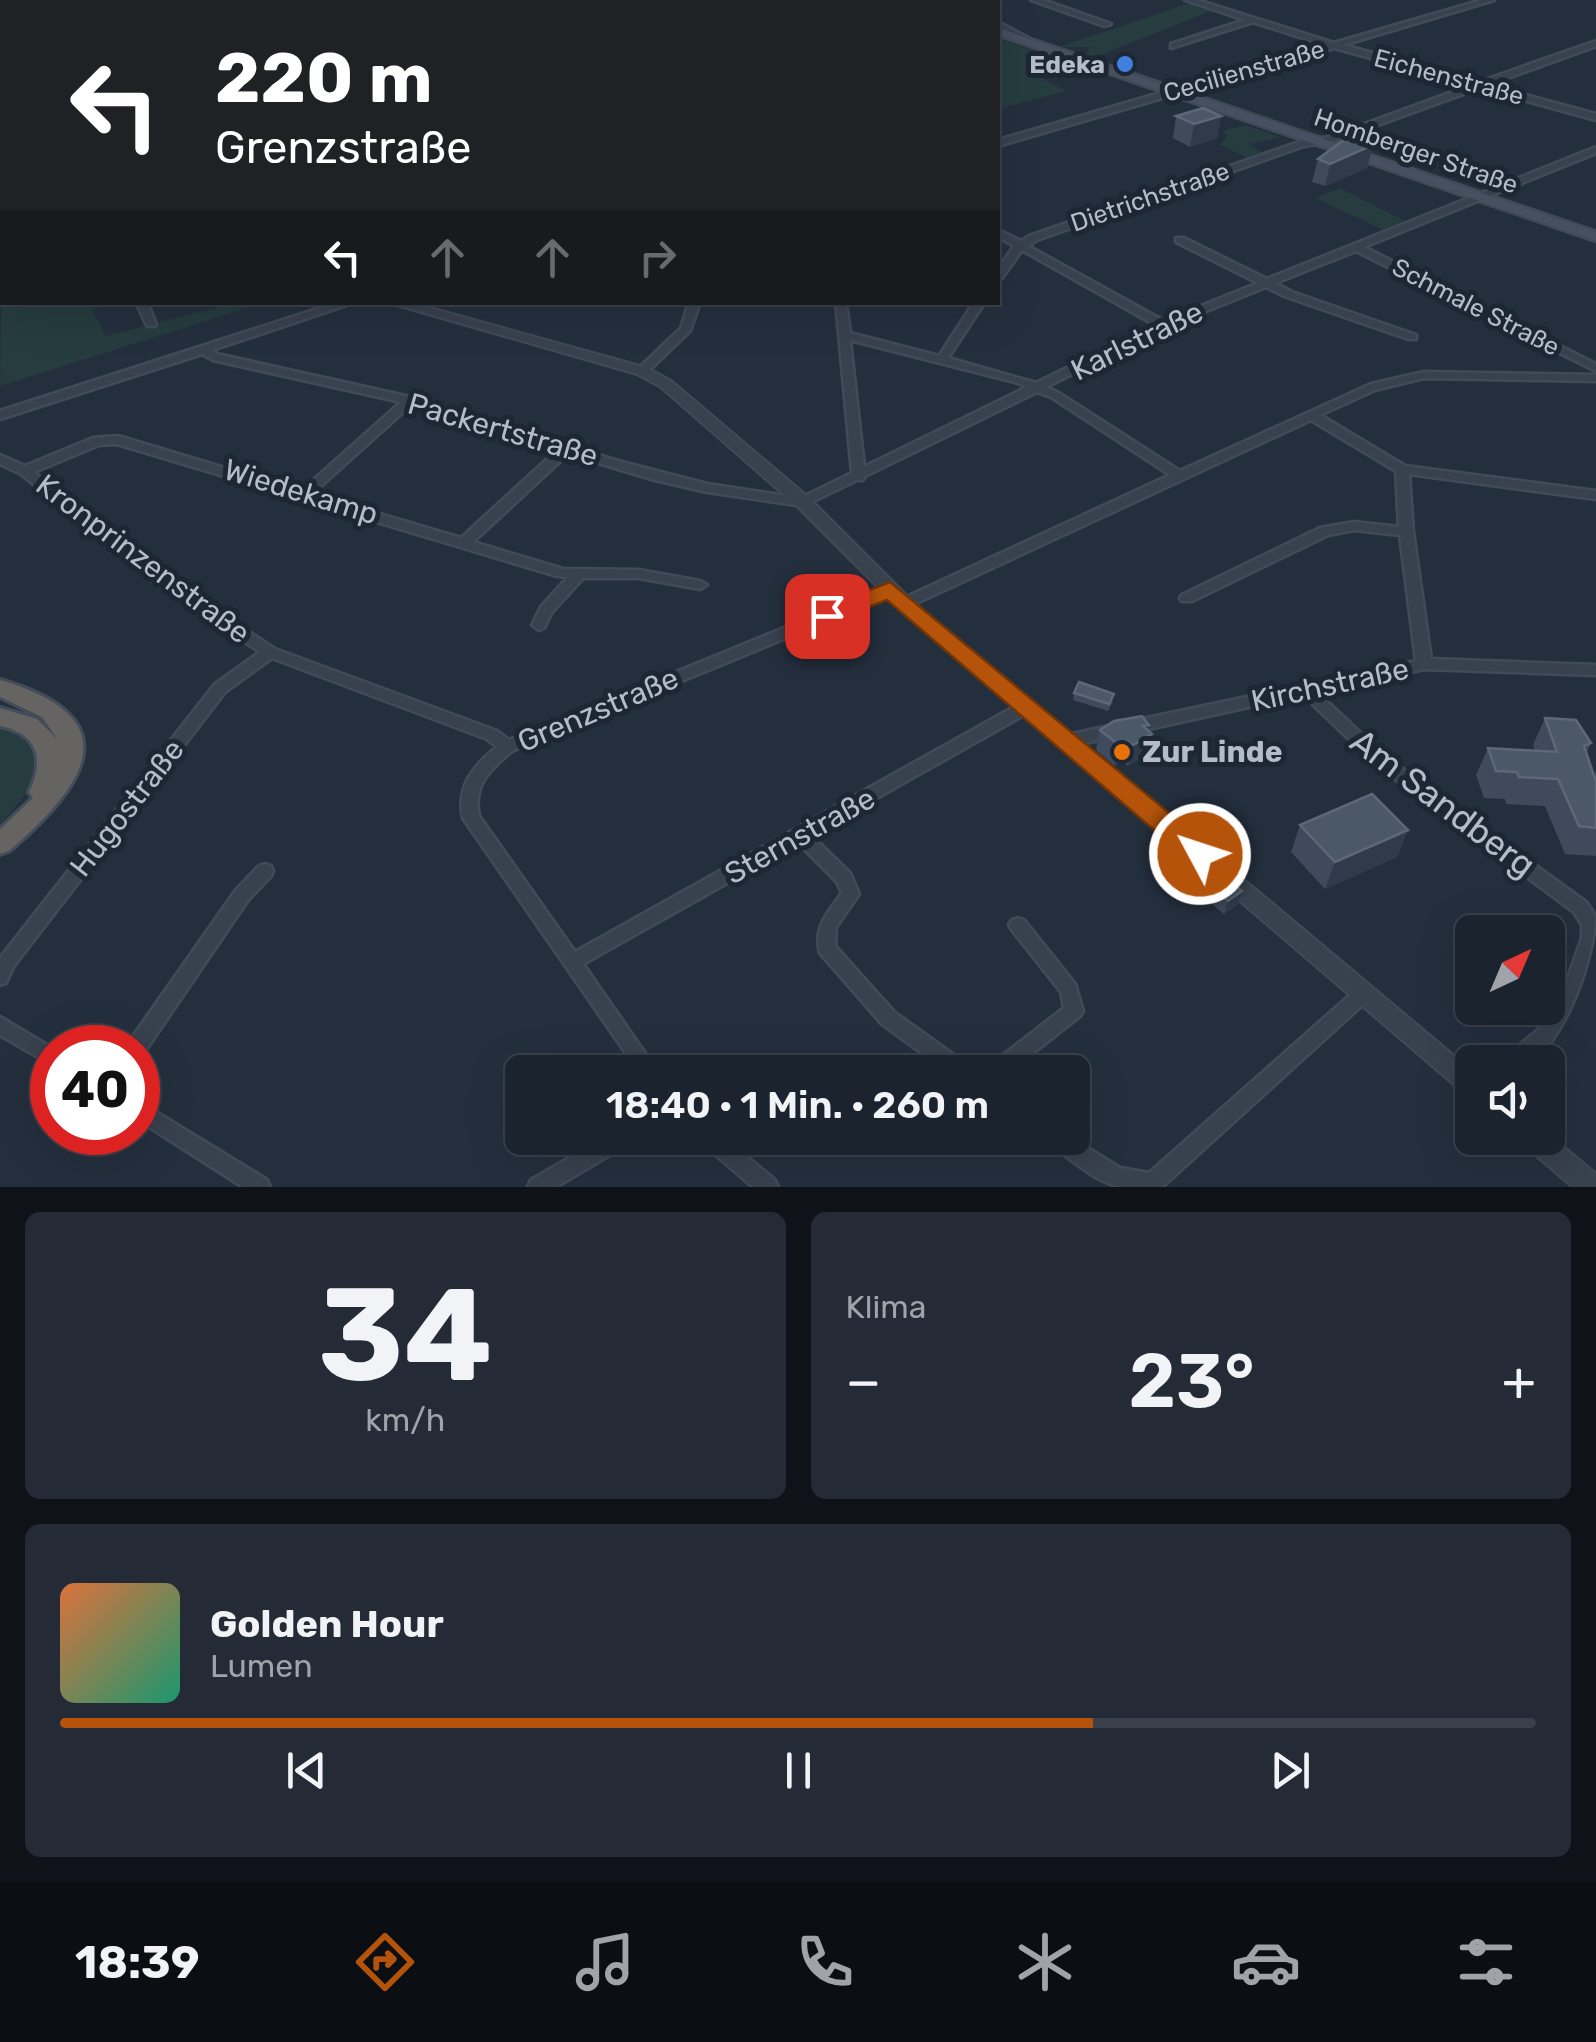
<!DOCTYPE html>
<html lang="de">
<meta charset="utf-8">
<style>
:root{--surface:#1b232e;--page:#242b36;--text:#f1f3f6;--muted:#a0a4aa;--line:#39404a;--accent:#b45309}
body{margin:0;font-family:Rubik,sans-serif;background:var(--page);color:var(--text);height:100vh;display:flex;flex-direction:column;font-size:38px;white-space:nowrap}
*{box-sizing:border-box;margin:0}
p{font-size:32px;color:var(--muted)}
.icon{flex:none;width:55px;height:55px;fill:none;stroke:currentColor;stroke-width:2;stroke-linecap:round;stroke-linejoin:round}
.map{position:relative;height:1187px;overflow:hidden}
.details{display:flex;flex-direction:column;gap:25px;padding:25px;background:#0f1319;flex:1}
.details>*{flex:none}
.guide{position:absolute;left:0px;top:0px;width:1000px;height:305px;box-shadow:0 10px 40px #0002,0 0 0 2px var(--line);background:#202124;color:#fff;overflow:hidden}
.needle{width:65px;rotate:44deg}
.controls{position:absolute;left:1455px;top:915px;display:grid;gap:20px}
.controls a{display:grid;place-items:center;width:110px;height:110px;border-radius:15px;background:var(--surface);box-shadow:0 10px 40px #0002,0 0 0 2px var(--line);font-size:50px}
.speed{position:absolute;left:30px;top:1025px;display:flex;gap:20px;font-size:50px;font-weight:700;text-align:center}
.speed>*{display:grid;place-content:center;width:130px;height:130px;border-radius:50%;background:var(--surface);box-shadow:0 10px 40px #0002,0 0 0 2px var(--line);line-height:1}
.speed .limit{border:15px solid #d22;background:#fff;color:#111}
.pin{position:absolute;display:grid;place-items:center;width:85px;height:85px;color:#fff;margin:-42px;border-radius:20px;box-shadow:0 5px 15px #0006}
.me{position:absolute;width:110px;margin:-55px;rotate:310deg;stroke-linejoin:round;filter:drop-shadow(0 0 8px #0008)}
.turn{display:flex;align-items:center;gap:35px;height:210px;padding:0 50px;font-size:45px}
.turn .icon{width:130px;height:130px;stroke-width:2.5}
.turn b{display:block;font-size:70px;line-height:85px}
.lanes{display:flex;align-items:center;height:95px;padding:0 50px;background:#0003;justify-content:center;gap:50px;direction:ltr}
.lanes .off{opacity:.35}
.big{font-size:75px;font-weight:600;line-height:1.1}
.details .card{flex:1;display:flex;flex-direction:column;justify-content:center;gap:15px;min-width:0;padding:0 35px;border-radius:15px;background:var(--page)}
.details .dial{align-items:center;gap:0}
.dial b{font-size:130px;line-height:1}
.song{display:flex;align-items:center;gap:30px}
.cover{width:120px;height:120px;border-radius:15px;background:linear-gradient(135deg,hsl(20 70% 55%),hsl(160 70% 35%))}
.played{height:10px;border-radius:5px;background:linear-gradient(90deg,var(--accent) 70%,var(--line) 70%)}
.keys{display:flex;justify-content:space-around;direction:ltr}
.heat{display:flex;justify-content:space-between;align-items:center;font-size:55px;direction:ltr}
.details .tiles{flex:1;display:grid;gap:25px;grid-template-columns:1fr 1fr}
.card:last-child{grid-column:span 2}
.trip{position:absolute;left:505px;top:1055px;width:585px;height:100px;border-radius:15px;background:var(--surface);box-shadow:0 10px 40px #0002,0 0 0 2px var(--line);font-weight:600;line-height:100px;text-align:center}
.tab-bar{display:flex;height:160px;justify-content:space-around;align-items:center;background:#0b0e12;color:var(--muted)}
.tab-bar .icon{width:70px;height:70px}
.tab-bar .selected{color:var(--accent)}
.tab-bar b{font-size:45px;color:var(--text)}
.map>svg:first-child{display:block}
.green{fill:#263c3f}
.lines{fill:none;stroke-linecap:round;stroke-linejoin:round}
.minor-casing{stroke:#414a57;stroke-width:5}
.tertiary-casing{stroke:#414a57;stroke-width:4}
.secondary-casing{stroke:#414a57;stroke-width:5}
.primary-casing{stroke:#414a57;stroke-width:25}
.trunk-casing{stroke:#434c59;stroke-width:6}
.minor{fill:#38414e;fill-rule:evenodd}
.tertiary{fill:#38414e;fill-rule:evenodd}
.secondary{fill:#465061;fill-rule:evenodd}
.primary{stroke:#56606e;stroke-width:20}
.trunk{fill:#656462;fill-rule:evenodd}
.wall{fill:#3f4b5c}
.shaded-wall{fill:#2f3b4b}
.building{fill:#4b5868;stroke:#5c6777;stroke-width:2.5}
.route{fill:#b45309;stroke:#753606;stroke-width:2.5}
.shop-dot{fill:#3f7fe0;stroke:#1d2633;stroke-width:4}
.food-dot{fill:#e8710a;stroke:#1d2633;stroke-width:4}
.labels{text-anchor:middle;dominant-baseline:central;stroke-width:10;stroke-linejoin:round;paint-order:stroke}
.far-poi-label{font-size:25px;font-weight:bold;fill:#b4bcc9;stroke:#1d2633;text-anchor:end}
.far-street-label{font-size:25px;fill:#b4bcc9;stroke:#1d2633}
.street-label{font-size:30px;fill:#b4bcc9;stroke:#1d2633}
.poi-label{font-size:30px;font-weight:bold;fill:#b4bcc9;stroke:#1d2633;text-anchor:start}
.near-street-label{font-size:35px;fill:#b4bcc9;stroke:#1d2633}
</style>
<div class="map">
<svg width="1596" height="1187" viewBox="0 0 1596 1187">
<rect width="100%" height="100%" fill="#242f3e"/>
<g class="green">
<polygon points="1190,3 1214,10 1092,58 1085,55 1090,47 1059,47"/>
<polygon points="998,39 1100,72 1072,64 1038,76 1066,91 1002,108 998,106"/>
<polygon points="1244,125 1281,137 1249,144 1263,153 1247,158 1220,145 1228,136 1223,131"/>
<polygon points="1340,188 1405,221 1383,230 1315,198"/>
<polygon points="2,246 2,302 112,303 92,310 106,336 234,303 263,303 0,386"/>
<polygon points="0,725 29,734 42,754 34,785 0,825"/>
</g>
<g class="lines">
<defs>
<g id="minor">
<polygon points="0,0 5,0 0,3"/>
<polygon points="78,0 90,0 86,2 77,2"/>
<path d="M100,0H133C126,4 107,4 100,0Z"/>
<polygon points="413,0 423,0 425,2 416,2"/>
<polygon points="1031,0 1043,0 1111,24 1104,26"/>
<path d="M1185,0H1197L1334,43L1482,0H1494L1343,45L1479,82L1596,41V46L1488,85L1596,114V120L1480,88L1334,141L1304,146L1037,240L1028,246L1164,321L1258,283L1176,242V238H1184L1267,279L1596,147V153L1364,247L1596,364V371L1356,251L1275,283L1292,292L1416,335V339H1408L1284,296L1266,287L1167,327L1046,387L1059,393L1180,471L1371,384L1424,372L1596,375V381L1424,378L1375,390L1320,415L1405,466L1596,491V499L1409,474L1413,532L1431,659L1596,665V675L1424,669L1317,692L1385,756L1586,902C1588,905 1594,913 1595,916C1596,952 1564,1048 1527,1062C1521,1064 1510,1062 1504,1062L1506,1056L1544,1025L1563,992L1582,938V925L1574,912L1375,764L1303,695L1067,747L1062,745L1059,741L1062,737L1067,735L1416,661L1400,535L1354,530L1328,535L1192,601H1182L1180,598L1182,595L1320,528L1354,522L1399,527L1396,471L1311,420L910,606H900L898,603L900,600L1170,475L1051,397L1037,392L865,476L863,480H857L803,506L707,492L655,480L568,454L473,542L563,569L639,570L700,581L707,585L700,589L639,578H583L552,612L544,628L539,630L532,625L541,607L568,577L557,576L117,444L99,445L34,472L165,577L275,649L497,731L509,740L885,587H895L897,590L895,593L512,751C490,769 472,786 479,816L575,952L1021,703H1031L1033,707L1031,711L811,835L850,873L859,894L836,927L835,946L894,1012L969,1066L971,1072H948L882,1024L820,953C813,928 828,912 842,893L837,882L798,843L583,964L658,1072H639L463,818C456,787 473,766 497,747L487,739L272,658L225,692L13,967L6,983L0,985V958L215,684L260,652L155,583L21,474L0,464V455L25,466L93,438L118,436L301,491L401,402L213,360L202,354L0,419V411L339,302H356L212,350L217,354L406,396L618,461L707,484L801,498L852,473L836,302H846L850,333L939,356L974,302H985L948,358L1036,383L1155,325L1022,250L1002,278L998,279V269L1014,246L998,237V230L1021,241L1029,236L1299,142L1329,137L1471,85L1334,48L998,146V140L1325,45L1253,22L1171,48V44L1245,20ZM850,340L1015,382L1027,387L864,467ZM411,405L557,450L461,538L312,494Z"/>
<rect x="0" y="20" width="2" height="5"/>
<polygon points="998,22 1030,39 1031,41 1024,43 998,27"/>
<rect x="0" y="33" width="2" height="5"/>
<rect x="0" y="56" width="2" height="5"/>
<polygon points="2,81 2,88 0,89 0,82"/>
<polygon points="2,134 2,140 0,141 0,135"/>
<polygon points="136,302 147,302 156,324 155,326 147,326"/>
<polygon points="689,302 700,302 690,331 646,373 638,373 638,369 681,328"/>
<polygon points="265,864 271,866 273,871 271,876 248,900 143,1054 138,1056 138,1048 127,1048 129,1042 236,890 259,866"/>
<polygon points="1018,918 1024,920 1075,984 1083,1011 1080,1016 1009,1072 987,1072 989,1066 1064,1008 1061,992 1012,930 1009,925 1012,920"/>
<path d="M1364,985L1370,988L1373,993L1370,998L1162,1187C1149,1187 1133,1187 1121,1187C1095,1182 1071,1159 1050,1144L1048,1138H1072L1120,1168L1149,1173L1358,988Z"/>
<polygon points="0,1017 52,1048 52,1065 0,1035"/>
<polygon points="138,1101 267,1180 270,1187 243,1187 138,1120"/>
<polygon points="604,1138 631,1138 628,1144 556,1187 528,1187 531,1180"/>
<polygon points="701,1138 724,1138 775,1180 778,1187 753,1187 703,1144"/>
</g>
<g id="tertiary">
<polygon points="161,0 171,0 172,2 162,2"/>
<polygon points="386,302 409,302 647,368 671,381 809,498 915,604 1472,1071 1472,1096 1464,1093 903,612 797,506 661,387 637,374"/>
<polygon points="1548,1134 1596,1174 1596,1187 1573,1187 1525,1146 1522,1138 1548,1138"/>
</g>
<g id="secondary">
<polygon points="901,0 918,0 920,2 904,2"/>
<polygon points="998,28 1596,232 1596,241 998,35"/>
</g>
<g id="primary">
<polyline points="283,2 288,0"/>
<polyline points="0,161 2,159"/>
</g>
<path id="trunk" d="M0,680C131,718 87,784 9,851L0,854V829L33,798L29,792C45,759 38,734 0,726V708L37,719L58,740L42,717L0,697Z"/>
</defs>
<use href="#minor" class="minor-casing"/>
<use href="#tertiary" class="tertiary-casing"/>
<use href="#secondary" class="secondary-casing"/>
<use href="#primary" class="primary-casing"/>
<use href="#trunk" class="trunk-casing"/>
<use href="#minor" class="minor"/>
<use href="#tertiary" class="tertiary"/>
<use href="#secondary" class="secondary"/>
<use href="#primary" class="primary"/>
<use href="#trunk" class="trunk"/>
</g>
<g class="wall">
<polygon points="1176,116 1221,116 1217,138 1190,147 1173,138"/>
<polygon points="1318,159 1367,168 1325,186 1312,182"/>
<polygon points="1074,693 1113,701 1108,711 1073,700"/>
<polygon points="1545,718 1591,743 1586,754 1594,775 1596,770 1596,856 1565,854 1545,806 1506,804 1505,799 1484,798 1476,775 1488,748 1535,750 1533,745"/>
<polygon points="1149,725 1148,730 1152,734 1147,754 1128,766 1123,761 1115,766 1096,750 1100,730"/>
<polygon points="1300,825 1408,830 1397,857 1325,889 1291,852"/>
<polygon points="1205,882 1242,891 1238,904 1224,914 1201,895"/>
</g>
<g class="shaded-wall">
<polygon points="694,0 734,0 727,2 689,2"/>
<polygon points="1221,116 1217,138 1190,147 1194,124"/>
<polygon points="1373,145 1367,168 1325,186 1330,164"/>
<polygon points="1149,725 1146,737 1152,734 1147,754 1128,766 1133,745 1143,726"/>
<polygon points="1127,741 1123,761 1115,766 1119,745"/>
<polygon points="1408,830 1397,857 1325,889 1335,862"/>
<polygon points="1242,891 1238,904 1224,914 1228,901"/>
</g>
<g class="building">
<polygon points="1203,108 1221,116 1194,124 1176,116"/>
<polygon points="1348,137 1373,145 1330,164 1318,159"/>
<polygon points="1079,682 1114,694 1109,704 1074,693"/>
<polygon points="1142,716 1149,725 1143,726 1152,734 1133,745 1127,741 1119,745 1100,730 1114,721"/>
<polygon points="1545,718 1576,720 1591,743 1584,746 1596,782 1596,828 1579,826 1558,779 1519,777 1517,772 1496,771 1488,748 1557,752"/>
<polygon points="1372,794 1408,830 1335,862 1300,825"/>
<polygon points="1219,872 1242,891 1228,901 1205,882"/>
</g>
<polygon class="route" points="890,582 1209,846 1213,854 1209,861 1190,861 887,600 827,623 815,616 819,610"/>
<circle class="shop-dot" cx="1125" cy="64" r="10"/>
<circle class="food-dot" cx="1122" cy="752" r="10"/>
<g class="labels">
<g class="far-poi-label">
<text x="1105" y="64">Edeka</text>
</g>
<g class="far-street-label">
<text transform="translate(1244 71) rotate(-16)">Cecilienstraße</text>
<text transform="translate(1449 77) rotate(15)">Eichenstraße</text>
<text transform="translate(1416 151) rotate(19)">Homberger Straße</text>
<text transform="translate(1150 197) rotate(-19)">Dietrichstraße</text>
<text transform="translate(1476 307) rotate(27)">Schmale Straße</text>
</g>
<g class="street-label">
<text transform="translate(1137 341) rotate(-26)">Karlstraße</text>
<text transform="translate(503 430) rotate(16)">Packertstraße</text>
<text transform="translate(301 492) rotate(17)">Wiedekamp</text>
<text transform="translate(143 559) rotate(37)">Kronprinzenstraße</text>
<text transform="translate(1330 685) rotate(-12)">Kirchstraße</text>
<text transform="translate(598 710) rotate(-23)">Grenzstraße</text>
<text transform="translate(127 808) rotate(-52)">Hugostraße</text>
<text transform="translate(800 836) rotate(-29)">Sternstraße</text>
</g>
<g class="poi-label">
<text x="1142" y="752">Zur Linde</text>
</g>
<g class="near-street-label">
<text transform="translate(1443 803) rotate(37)">Am Sandberg</text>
</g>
</g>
</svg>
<div class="controls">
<a><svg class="needle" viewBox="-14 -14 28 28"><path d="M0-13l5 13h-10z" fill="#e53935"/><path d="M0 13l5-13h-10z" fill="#a0a4aa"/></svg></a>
<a><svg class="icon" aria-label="sound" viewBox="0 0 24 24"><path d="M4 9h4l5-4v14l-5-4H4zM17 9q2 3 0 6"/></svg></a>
</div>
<div class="speed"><div class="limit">40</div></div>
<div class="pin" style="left:827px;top:616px;background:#d93025"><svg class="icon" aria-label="arrive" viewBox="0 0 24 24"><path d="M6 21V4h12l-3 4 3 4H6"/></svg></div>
<svg class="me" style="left:1200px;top:854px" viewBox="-20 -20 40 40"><circle r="17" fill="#b45309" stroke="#fff" stroke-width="3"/><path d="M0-11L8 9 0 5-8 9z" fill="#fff"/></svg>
<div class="trip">18:40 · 1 Min. · 260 m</div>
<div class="guide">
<div class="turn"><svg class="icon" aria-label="left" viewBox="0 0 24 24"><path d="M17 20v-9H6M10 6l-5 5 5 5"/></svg><div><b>220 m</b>Grenzstraße</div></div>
<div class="lanes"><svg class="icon" aria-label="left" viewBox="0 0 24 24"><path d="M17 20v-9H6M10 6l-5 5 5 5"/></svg><svg class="icon off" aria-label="ahead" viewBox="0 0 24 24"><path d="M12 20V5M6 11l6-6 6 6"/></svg><svg class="icon off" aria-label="ahead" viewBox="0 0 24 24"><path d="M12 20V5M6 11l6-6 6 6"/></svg><svg class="icon off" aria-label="right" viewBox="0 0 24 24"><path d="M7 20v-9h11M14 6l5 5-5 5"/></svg></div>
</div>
</div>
<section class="details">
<div class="tiles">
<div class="card dial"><b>34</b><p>km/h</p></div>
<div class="card"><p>Klima</p>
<div class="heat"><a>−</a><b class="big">23°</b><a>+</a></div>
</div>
<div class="card">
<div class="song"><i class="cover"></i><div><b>Golden Hour</b><p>Lumen</p></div></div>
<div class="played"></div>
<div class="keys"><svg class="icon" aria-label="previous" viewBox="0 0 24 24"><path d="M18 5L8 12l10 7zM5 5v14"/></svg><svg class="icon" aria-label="pause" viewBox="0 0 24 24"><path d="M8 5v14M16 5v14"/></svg><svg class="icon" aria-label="next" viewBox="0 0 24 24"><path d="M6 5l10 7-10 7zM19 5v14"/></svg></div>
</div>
</div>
</section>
<nav class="tab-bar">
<b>18:39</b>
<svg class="icon selected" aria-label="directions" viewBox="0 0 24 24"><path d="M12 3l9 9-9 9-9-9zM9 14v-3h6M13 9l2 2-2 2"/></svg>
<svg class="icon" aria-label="music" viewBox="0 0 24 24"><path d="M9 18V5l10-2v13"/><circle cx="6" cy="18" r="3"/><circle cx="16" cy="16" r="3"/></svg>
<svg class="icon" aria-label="phone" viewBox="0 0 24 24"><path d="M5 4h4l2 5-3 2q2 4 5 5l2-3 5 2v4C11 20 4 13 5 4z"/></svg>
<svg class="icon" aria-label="climate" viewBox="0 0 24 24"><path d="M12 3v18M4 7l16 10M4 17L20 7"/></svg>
<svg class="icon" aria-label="car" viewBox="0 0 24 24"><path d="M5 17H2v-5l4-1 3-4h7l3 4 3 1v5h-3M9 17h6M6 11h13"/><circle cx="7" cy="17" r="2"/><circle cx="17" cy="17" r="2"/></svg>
<svg class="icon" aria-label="filters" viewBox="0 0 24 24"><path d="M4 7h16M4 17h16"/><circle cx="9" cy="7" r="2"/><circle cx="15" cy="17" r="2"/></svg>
</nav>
